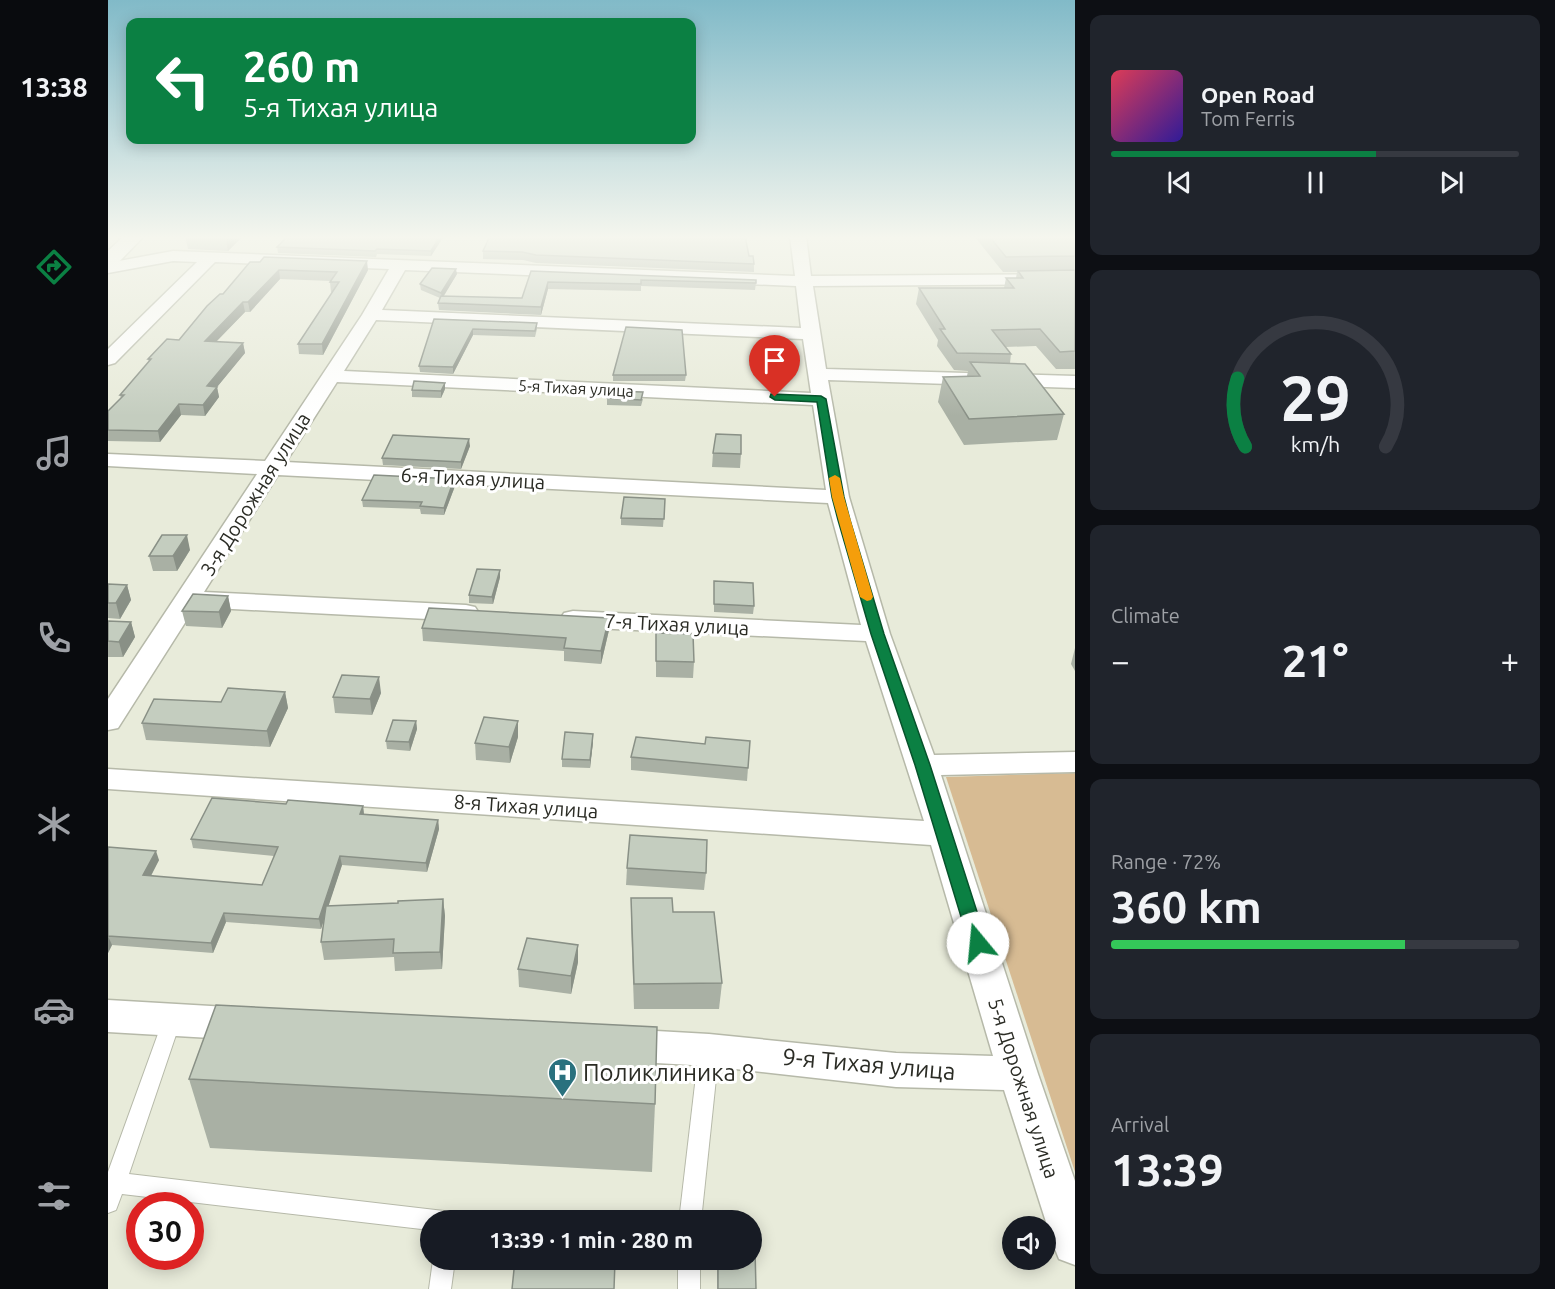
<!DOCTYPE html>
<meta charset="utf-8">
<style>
:root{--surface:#171b24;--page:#20242c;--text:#f1f3f6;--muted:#9ea1a6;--line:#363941;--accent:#0b8043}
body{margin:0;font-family:Ubuntu,sans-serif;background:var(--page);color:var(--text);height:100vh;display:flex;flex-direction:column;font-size:22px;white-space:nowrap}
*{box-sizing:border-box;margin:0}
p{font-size:20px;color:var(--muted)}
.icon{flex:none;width:33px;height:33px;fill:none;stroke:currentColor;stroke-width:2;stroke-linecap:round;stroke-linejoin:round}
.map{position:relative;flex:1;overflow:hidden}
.sheet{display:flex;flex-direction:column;gap:15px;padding:15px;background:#0d0f14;width:480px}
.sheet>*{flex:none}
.hud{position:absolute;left:18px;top:18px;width:570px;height:126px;border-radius:12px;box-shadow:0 3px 15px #0003;background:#0b8043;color:#fff;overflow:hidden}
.tools{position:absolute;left:894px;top:1216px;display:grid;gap:12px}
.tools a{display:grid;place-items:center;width:54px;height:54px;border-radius:50%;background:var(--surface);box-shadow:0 3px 15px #0003;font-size:30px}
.speed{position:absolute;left:18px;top:1192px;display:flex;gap:12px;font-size:30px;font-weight:700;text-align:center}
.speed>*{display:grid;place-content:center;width:78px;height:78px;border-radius:50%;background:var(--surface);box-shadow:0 3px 15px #0003;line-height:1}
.speed .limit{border:9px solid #d22;background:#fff;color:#111}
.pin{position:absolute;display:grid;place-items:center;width:51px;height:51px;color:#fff;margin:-62px -26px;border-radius:50% 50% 50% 0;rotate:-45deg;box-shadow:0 0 6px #0007}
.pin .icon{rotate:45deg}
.me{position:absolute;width:66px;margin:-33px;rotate:343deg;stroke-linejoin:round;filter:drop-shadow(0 0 4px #0008)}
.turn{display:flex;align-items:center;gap:21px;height:126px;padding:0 18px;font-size:27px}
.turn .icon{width:78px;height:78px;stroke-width:2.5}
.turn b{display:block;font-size:42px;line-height:51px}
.big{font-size:45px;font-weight:600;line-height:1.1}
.sheet .widget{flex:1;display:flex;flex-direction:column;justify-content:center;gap:9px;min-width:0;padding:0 21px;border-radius:12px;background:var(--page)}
.sheet .dial{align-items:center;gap:0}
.dial svg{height:156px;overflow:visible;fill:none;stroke:var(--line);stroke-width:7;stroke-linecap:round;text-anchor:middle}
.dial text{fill:var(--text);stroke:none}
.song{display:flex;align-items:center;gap:18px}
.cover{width:72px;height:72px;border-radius:9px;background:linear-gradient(135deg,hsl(350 70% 55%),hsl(250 70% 35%))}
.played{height:6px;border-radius:3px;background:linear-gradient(90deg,var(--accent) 65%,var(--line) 65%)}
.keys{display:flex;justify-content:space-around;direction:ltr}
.heat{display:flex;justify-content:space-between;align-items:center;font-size:33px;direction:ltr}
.charge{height:9px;border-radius:4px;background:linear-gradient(90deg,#34c759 72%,var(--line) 0)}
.trip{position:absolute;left:312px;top:1210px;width:342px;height:60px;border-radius:30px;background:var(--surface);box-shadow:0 3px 15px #0003;font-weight:600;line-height:60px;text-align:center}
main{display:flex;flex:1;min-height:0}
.dock{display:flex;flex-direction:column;width:108px;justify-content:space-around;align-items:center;background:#090b0e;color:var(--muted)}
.dock .icon{width:42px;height:42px}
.dock .current{color:var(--accent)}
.dock b{font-size:27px;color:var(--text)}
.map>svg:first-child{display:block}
.green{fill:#d7bb93}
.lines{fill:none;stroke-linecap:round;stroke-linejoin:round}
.lane-casing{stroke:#b6b9a9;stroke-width:2}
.street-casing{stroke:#b6b9a9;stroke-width:3}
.primary-casing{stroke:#b6b9a9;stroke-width:3}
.lane{fill:#fff;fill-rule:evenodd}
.street{fill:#fff;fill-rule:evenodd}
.primary{fill:#fff;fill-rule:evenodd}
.wall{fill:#a9b0a4}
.shaded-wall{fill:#899086}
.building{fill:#c4cdbf;stroke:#899086;stroke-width:1.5}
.route{fill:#0b8043;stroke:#07532c;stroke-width:1.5}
.slow{fill:#f59e0b}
.labels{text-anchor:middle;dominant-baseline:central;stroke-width:6;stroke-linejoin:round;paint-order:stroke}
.far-street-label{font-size:16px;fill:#2b2c25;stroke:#fff}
.street-label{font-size:20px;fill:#2b2c25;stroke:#fff}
.near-street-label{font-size:24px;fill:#2b2c25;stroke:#fff}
.near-poi-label{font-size:24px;fill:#2b2c25;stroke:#fff;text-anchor:start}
</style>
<main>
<nav class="dock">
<b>13:38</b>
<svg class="icon current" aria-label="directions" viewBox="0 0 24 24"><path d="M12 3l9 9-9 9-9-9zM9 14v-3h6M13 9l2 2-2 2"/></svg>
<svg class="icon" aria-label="music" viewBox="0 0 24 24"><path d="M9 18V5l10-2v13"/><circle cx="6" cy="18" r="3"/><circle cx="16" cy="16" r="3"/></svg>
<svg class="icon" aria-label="phone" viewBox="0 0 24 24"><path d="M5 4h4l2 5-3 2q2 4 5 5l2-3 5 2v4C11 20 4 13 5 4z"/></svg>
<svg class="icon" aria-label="climate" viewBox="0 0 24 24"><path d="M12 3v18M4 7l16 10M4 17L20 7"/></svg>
<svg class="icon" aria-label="car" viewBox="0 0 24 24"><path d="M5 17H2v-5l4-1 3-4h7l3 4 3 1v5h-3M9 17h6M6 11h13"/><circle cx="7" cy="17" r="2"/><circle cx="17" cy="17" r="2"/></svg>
<svg class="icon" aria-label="filters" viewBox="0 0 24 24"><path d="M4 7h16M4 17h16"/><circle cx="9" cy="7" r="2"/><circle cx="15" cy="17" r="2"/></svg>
</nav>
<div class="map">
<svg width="967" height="1289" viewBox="0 0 967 1289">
<rect width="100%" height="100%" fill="#e8ebda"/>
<polygon class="green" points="967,773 967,1172 838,777"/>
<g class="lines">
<defs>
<g id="lane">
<polygon points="64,1012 71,1014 73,1020 21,1174 336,1211 344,1214 347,1221 322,1221 322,1230 14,1194 8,1210 0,1213 0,1172 55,1020 57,1014"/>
<polygon points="601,1042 608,1044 611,1050 593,1221 571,1221 591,1050 594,1044"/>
<polygon points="325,1260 347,1260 343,1289 321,1289"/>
<rect x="570" y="1260" width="22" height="29"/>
</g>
<g id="street">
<path d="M682,236H698L703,276L967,274V284L705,286L718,369L967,376V388L720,380L741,497L782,634L826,755L967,752V772L833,775L930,1074L967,1181V1265L951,1259L945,1244L896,1090L788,1087L601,1066L513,1061L499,1056L494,1045L499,1034L513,1029L601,1034L788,1053L885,1056L823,845L0,789V769L816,821L758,641L465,627L456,625L452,619L456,613L465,611L753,625L720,503L170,475L96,592L358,605L367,607L371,613L367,619L358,621L87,607L10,728L0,730V699L149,474L0,466V454L157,461L254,315L281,269L107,262L7,363L0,365V349L89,262L65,261L0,273V263L65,251L687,276ZM297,270L688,286L693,328L274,310ZM268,320L695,339L703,393L236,371ZM229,382L705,405L718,490L178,462Z"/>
<polygon points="0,1000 137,1008 150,1013 156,1024 150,1035 137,1040 0,1032"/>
</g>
<polygon id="primary" points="16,236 36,236 7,266 0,268 0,251"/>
</defs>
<use href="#lane" class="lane-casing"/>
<use href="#street" class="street-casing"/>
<use href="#primary" class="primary-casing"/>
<use href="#lane" class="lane"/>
<use href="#street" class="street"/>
<use href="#primary" class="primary"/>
</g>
<g class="wall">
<polygon points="77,236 135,236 120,251 80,249"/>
<polygon points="336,236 323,256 269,254 268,257 170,253 169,247"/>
<polygon points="866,236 965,236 967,237 967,369 948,369 928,346 897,347 903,354 902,363 956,414 949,440 856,445 830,402 835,377 859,376 860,371 846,370 829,346 830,340 808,304 811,288 896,288 898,278 908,278 909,272 895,272"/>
<polygon points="375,251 641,256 646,264 646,272 428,263 415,260 375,259"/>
<polygon points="142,262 260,270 215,355 191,354 190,344 225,292 223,292 222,282 223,281 172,279 142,312 137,312 108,342 135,343 137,353 109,387 111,397 97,416 73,415 52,442 0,441 0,411 13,398 12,395 41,362 40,359 71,340 115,294"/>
<polygon points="423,271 648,283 647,290 533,286 533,291 440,289 433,315 331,310 330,303 332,298 313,290 312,284 349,274 335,296 414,298"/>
<polygon points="326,319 429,323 429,329 427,337 365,335 345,374 312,372 311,366"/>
<polygon points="505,375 578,375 577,381 505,381"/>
<polygon points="337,383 337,389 333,398 304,397 304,390"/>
<polygon points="499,398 535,399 533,406 499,405"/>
<polygon points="362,446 353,469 275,465 274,458"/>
<polygon points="605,453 633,454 632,468 604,467"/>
<polygon points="346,479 347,486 336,515 313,514 312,509 255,507 254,500"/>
<polygon points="557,499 555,527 513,525 513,518"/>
<polygon points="82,550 69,571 45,571 41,556"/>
<polygon points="392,570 392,577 385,604 361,603 361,595"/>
<polygon points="606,581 646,606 645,614 606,612"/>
<polygon points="0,584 19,585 23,600 12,619 0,618"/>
<polygon points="120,596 123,611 114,628 78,626 74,611"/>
<polygon points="0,621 23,622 27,637 15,657 0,657"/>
<polygon points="314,628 501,630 493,664 456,661 456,651 315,641"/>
<polygon points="548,633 586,662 585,678 548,677"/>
<polygon points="967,648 967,671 963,664"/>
<polygon points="177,692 180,708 162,747 38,740 34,723 113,702"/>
<polygon points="273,693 264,715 227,713 225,697"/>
<polygon points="308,721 309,729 302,751 279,749 278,741"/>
<polygon points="410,737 402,763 368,760 367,743"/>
<polygon points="642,741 639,781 523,770 523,757 597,744"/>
<polygon points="485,742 482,768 454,767 454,759"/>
<polygon points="178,804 255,806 256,814 330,820 331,829 319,872 234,865 220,906 290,903 335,899 337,916 334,969 287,971 286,957 216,960 213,942 216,918 213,929 118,922 105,953 4,945 0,953 0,847 51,860 43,876 154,885 166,856 85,848 83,839"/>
<polygon points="519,868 598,873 596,890 518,885"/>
<polygon points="523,898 565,912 614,983 611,1009 526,1009 523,924"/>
<polygon points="470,962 463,994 411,987 410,969"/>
<polygon points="81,1079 547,1104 544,1172 102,1148"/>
<polygon points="609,1260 644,1260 648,1289 609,1289"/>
</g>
<g class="shaded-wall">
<polygon points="117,236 135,236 120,251"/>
<polygon points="332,236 336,236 323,256 323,251"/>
<polygon points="259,261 260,270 215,355 214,344"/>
<polygon points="348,269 349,274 334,299 333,293"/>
<polygon points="171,270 172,279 142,312 140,302"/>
<polygon points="440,282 440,289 433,315 433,307"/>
<polygon points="135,302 137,312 99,351 97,341"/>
<polygon points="365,329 365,335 345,374 345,367"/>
<polygon points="135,343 137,353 109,387 111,397 97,416 95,405 99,386"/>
<polygon points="337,383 337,389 333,398 333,391"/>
<polygon points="71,404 73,415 52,442 50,431"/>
<polygon points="361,439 362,446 353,469 353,462"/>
<polygon points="346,479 347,486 336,515 336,508"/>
<polygon points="79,535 82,550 69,571 65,556"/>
<polygon points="392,570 392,577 385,604 384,597"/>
<polygon points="19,585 23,600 12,619 8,603"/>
<polygon points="120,596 123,611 114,628 111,612"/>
<polygon points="501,618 501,630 493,664 493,651"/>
<polygon points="23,622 27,637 15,657 11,642"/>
<polygon points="271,677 273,693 264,715 262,699"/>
<polygon points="177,692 180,708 162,747 159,731"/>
<polygon points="308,721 309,729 302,751 301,742"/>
<polygon points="410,721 410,737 402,763 401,747"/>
<polygon points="485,734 485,742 482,768 482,760"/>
<polygon points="255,806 256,815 252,814"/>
<polygon points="330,820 331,829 319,872 318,863"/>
<polygon points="48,851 51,860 38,885 35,875"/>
<polygon points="232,856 234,865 213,929 211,919"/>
<polygon points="335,899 337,916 334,969 332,952"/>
<polygon points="116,913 118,922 105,953 103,943"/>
<polygon points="0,936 4,945 0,953"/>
<polygon points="470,945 470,962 463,994 463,976"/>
</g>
<g class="building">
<polygon points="180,236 332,236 323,251 269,249 267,251 169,247"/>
<polygon points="382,236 637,236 641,256 645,256 646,264 428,255 414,252 375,251"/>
<polygon points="881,236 965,236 967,237 967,256 898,257"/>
<polygon points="156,257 259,261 214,344 190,344 231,282 222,282 229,272 171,270 140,302 135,302 97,341 135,343 99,386 109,387 95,405 71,404 50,431 0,430 0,411 16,395 12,395 43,359 40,359 59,339 71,340 99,306 112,294 115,294 142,262 152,262"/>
<polygon points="324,268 348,269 333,293 312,284"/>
<polygon points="967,270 967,351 952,352 932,329 884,330 903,354 849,353 832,329 837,329 811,288 906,288 898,278 915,278 910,271"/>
<polygon points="423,271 648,280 648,283 533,280 533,284 440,282 433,307 330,303 333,296 414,298"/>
<polygon points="326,319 429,323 427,331 365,329 345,367 311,366"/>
<polygon points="518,327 574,330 578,375 505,375"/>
<polygon points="862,362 917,364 956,414 861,419 835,377 872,376"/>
<polygon points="306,381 337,383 333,391 304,390"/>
<polygon points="501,391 535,392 533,400 499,398"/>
<polygon points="608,434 633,435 633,454 605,453"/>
<polygon points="285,435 361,439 353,462 274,458"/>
<polygon points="266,475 346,479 336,508 312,506 314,502 254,500"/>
<polygon points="516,497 557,499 556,519 513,518"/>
<polygon points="54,535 79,535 65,556 41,556"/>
<polygon points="369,569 392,570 384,597 361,595"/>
<polygon points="606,581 645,583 646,606 606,604"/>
<polygon points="0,584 19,585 8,603 0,603"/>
<polygon points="85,594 120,596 111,612 74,611"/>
<polygon points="321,608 501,618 493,651 456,648 458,638 314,628"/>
<polygon points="0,621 23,622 11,642 0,641"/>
<polygon points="548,633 585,634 586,662 548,661"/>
<polygon points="234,675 271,677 262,699 225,697"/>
<polygon points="120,688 177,692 159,731 34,723 46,699 113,702"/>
<polygon points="376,717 410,721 401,747 367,743"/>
<polygon points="285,720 308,721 301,742 278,741"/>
<polygon points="457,732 485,734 482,760 454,759"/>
<polygon points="528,737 597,744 598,737 642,741 640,768 523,757"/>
<polygon points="104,798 178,804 180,800 255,806 252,814 330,820 318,863 232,856 211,919 116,913 103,943 0,936 0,937 0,847 48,851 35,875 154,885 170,847 83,839"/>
<polygon points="522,835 599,840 598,873 519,868"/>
<polygon points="523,898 564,898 565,912 606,912 614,983 526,984"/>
<polygon points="335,899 332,952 285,953 286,939 213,942 218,906 290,903 290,901"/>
<polygon points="419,938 470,945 463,976 410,969"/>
<polygon points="108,1005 549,1027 547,1104 81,1079"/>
<polygon points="644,1249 647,1250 648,1289 610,1289 610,1260 644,1260"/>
<polygon points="407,1260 482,1260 507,1261 506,1289 404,1289"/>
</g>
<linearGradient id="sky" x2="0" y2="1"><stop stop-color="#81bac8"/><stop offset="0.57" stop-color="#f5f6ee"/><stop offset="1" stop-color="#f5f6ee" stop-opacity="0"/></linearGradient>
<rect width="967" height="416" fill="url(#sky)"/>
<polygon class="route" points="663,394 713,396 718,399 736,497 742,520 776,634 822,765 879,943 877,948 870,950 864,948 861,943 807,765 763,634 730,520 724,497 709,402 667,400 662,397"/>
<polygon class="slow" points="727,475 732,478 736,497 765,597 763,600 759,601 752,597 724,497 721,478"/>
<defs>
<symbol id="hospital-pin" viewBox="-11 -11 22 30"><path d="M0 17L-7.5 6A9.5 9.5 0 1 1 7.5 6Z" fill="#2a717e" stroke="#fff"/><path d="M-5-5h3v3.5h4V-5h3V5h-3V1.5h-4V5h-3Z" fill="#fff"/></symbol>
</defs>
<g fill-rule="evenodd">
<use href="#hospital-pin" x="438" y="1056" width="33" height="45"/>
</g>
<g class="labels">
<g class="far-street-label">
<text transform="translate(468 388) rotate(3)">5-я Тихая улица</text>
</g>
<g class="street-label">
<text transform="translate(365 478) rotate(3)">6-я Тихая улица</text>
<text transform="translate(147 494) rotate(-58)">3-я Дорожная улица</text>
<text transform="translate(569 624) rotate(3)">7-я Тихая улица</text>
<text transform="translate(418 806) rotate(4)">8-я Тихая улица</text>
<text transform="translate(916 1088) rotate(72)">5-я Дорожная улица</text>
</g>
<g class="near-street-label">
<text transform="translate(761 1064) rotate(5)">9-я Тихая улица</text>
</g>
<g class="near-poi-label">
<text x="475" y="1072">Поликлиника 8</text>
</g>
</g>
</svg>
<div class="tools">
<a><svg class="icon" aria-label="sound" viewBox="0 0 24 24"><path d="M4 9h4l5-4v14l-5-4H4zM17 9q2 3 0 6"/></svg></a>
</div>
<div class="speed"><div class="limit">30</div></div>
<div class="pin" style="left:667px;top:397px;background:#d93025"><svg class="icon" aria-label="arrive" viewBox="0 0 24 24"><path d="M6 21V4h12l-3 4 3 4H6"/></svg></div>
<svg class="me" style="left:870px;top:943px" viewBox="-20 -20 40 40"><circle r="19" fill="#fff"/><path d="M0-13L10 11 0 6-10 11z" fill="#0b8043"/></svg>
<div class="trip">13:39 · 1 min · 280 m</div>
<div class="hud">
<div class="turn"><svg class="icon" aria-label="left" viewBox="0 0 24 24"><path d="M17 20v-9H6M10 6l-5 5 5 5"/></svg><div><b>260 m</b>5-я Тихая улица</div></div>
</div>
</div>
<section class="sheet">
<div class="widget">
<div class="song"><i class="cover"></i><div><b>Open Road</b><p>Tom Ferris</p></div></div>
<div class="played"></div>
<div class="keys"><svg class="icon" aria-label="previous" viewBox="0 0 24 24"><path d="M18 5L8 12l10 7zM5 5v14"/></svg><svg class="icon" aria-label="pause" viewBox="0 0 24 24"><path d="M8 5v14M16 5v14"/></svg><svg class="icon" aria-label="next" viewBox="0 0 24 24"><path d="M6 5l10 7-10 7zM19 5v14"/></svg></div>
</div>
<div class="widget dial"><svg viewBox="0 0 100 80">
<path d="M14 69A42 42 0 1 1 86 69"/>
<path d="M14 69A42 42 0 0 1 10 34" stroke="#0b8043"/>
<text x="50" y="56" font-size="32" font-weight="700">29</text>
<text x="50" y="72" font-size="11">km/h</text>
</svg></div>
<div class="widget"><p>Climate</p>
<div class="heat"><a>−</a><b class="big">21°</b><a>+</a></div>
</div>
<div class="widget"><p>Range · 72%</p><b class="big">360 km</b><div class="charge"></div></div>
<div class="widget"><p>Arrival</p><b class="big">13:39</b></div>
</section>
</main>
